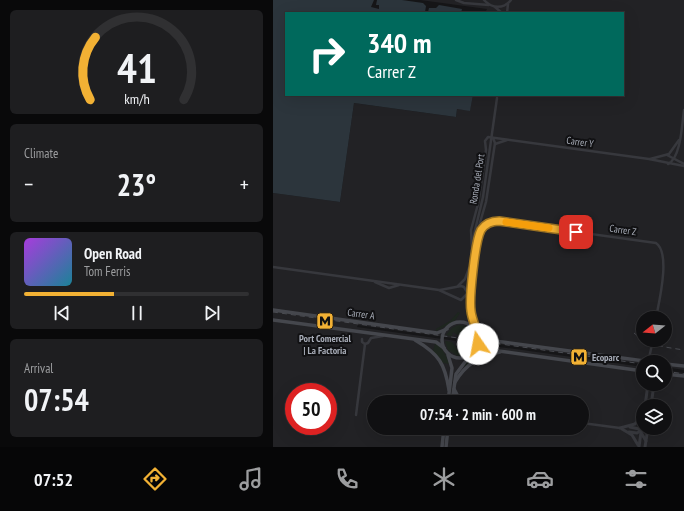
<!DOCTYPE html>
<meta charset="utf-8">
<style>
:root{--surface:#101012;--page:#1e1e20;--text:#f1f3f6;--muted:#9c9d9f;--line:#303032;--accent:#f2b134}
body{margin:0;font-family:"PT Sans Narrow",sans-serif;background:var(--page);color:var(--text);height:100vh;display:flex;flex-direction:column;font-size:15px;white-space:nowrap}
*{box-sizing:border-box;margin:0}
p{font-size:13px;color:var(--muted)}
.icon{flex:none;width:22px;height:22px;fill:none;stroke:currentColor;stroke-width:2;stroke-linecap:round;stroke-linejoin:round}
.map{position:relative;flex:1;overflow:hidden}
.panel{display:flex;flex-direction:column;gap:10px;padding:10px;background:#09090a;width:273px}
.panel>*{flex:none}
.top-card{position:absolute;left:12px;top:12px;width:339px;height:84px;border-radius:0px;box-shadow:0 4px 16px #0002,0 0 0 1px var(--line);background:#00695c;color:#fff;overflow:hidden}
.needle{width:26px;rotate:253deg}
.buttons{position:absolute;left:363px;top:311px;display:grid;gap:8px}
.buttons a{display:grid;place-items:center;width:36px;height:36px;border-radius:50%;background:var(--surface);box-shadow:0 4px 16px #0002,0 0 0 1px var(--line);font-size:20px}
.speed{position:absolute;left:12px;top:383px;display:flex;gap:8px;font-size:20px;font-weight:700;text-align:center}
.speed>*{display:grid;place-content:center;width:52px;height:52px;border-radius:50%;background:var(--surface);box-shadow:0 4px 16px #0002,0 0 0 1px var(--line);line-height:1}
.speed .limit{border:6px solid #d22;background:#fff;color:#111}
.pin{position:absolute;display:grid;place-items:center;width:34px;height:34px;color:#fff;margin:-17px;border-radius:8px;box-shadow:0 2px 6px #0006}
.me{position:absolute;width:44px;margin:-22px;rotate:348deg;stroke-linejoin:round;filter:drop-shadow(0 0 3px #0008)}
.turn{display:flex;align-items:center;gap:14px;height:84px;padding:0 16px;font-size:18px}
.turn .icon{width:52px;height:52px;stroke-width:2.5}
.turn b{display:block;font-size:28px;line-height:34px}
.big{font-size:30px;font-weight:800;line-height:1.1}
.panel .card{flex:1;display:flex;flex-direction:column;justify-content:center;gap:6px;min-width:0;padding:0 14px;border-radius:6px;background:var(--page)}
.panel .dial{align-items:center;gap:0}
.dial svg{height:104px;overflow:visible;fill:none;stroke:var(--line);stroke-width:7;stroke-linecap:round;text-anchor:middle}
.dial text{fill:var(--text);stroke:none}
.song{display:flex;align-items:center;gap:12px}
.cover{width:48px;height:48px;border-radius:6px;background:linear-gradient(135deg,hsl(280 70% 55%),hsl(190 70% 35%))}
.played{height:4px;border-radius:2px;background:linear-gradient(90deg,var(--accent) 40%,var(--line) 40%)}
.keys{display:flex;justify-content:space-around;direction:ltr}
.heat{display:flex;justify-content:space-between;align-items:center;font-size:22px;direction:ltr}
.trip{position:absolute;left:94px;top:395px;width:222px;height:40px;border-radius:20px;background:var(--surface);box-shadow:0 4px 16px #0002,0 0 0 1px var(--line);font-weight:800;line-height:40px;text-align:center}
.tabs{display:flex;height:64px;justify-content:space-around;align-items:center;background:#060607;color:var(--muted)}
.tabs .icon{width:28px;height:28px}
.tabs .active{color:var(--accent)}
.tabs b{font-size:18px;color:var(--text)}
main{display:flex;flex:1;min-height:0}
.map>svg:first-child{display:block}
.built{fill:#222225;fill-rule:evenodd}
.green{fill:#1e261f}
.water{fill:#2c353c}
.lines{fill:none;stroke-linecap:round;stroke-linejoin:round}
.minor{stroke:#37383d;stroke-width:2.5}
.tertiary{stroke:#37383d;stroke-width:3}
.secondary{stroke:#45474d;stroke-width:3.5}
.rail{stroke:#4a4c52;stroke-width:1;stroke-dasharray:5 4;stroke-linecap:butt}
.minor-bridge{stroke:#37383d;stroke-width:2.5}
.route-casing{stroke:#9d7322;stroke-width:10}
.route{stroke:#f2b134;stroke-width:7}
.slow{stroke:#f59e0b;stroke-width:7}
.labels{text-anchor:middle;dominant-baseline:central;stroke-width:4;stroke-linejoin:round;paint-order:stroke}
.street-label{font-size:10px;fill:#a8adb8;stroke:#111113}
.poi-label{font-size:10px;font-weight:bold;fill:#a8adb8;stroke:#111113}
</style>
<main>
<section class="panel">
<div class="card dial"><svg viewBox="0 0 100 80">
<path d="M14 69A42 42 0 1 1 86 69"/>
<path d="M14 69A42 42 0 0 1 18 21" stroke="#f2b134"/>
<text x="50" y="56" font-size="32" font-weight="700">41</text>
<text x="50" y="72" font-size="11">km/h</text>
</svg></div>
<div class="card"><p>Climate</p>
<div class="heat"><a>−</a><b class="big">23°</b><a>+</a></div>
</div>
<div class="card">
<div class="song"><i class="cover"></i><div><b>Open Road</b><p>Tom Ferris</p></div></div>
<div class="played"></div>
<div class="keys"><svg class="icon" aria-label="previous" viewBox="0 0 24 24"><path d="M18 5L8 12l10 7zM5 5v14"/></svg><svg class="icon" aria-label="pause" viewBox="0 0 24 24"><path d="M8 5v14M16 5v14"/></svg><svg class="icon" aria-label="next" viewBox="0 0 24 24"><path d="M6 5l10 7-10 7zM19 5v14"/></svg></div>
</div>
<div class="card"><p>Arrival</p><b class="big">07:54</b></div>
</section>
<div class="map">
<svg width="411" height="447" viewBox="0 0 411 447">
<rect width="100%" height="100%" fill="#161618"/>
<path class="built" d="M147,0H411V370L392,367V362H370V364L85,325L84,327L370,367V384H392V370L411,373V447H0V193L67,202L81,103L183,117L184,109L197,110L200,95H350V13H212L214,9ZM370,318H392V340H370ZM21,392H55V426H21ZM101,402H309V428H101ZM370,406H392V428H370Z"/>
<g class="green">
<polygon points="185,312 187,313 182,321 163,331 163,329 177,321"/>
<path d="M185,325C195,325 201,330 203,339H198V335L192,336L190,333L185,335L180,332L179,336L173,335L179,328Z"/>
<polygon points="172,341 179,342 186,352 193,346 196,348 198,345 202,346 197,353 185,356 175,350"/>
<polygon points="162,344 168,347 177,364 170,363 160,351"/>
<polygon points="208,351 213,351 212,354 201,359 192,366 190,366"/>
</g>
<g class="water">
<polygon points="0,0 101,0 98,7 106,9 106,5 103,5 104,0 129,0 150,3 153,6 152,12 149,13 13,13 13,95 200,95 197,111 184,109 183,117 81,103 67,202 0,193"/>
<polygon points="166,5 189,9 188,13 155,12 156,8 163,8"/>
</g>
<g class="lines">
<g class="minor">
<polyline points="183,0 191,3 216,5"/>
<path d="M211,0C219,9 231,9 238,0"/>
<polyline points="222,7 229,13"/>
<polyline points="234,13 235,4"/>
<polyline points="222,144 234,140"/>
<polyline points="394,155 411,164"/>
<polyline points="377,159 396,154 406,140"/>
<path d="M395,164C408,158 409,124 411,110"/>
<polyline points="199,243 210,197"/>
<polyline points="199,250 213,202 222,143 220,138"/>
<polyline points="199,251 198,230 205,204 213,150 212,141 215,137 376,159 411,166"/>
<polyline points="0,267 166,290 188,300 194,294 199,250"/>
<polyline points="102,282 116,288 126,285"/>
<polyline points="185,286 192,279 196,268"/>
<polyline points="167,290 188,286 191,287 194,292"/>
<path d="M203,333L197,306L206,237L211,226L224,221L383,243C398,253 386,302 383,318"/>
<polyline points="89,339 89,342 92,344"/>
<polyline points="92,344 95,343 98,338 110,336"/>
<polyline points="376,358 380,340"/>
<polyline points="83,415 92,344"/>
<polyline points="309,423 347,428"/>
</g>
<g class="tertiary">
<polyline points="372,406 375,384"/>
<polyline points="378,406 381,384"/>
<polyline points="357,427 366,429 373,441"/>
<polyline points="347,428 362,424 370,414"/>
<polyline points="349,429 359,435 365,445"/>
<polyline points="356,432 364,433 372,428"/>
<polyline points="366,447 370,417"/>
<polyline points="372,447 375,428"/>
</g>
<g class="secondary">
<polyline points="0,310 164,333 174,329"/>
<polyline points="0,320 163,342 171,348"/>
<circle cx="187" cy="340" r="18"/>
<polyline points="205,335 215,340 379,362"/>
<path d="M142,340C166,354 172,364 176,390"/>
<polyline points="203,350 211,349 370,371"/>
<polyline points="392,364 411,366"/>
<polyline points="392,366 392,371"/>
<path d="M367,370L368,362C375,357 382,356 389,362"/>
<polyline points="392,374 411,376"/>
<path d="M182,382C193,364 206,356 227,352"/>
<polyline points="181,389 188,402"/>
<polyline points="175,402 179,368 175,355"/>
<polyline points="179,402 183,374 195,358"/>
<polyline points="169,447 171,428"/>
<polyline points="173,447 175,428"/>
</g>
<g class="rail">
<polyline points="0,312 370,364"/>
<path d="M361,333C376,346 392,347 411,350"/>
<polyline points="392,371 411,374"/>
</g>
<polyline class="minor-bridge" points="210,197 224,98"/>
</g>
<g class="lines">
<defs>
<path id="route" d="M205,344C207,333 199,322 198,311C196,299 202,241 208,230C212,224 219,221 226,221L303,232"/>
</defs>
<use href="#route" class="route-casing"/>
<use href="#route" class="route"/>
<polyline class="slow" points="233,222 276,228"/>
</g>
<defs>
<symbol id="metro-square" viewBox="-11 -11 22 22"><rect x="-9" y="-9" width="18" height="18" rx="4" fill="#f2b134" stroke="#111113"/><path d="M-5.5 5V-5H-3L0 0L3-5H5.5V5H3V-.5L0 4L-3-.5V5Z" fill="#111"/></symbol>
</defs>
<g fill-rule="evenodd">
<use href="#metro-square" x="42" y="311" width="20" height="20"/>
<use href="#metro-square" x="296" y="347" width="20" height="20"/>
</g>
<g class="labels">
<g class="street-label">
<text transform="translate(307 142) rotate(8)">Carrer Y</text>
<text transform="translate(204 179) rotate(-81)">Ronda del Port</text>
<text transform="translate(350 230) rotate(8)">Carrer Z</text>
<text transform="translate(88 314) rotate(8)">Carrer A</text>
</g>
<g class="poi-label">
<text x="52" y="338">Port Comercial<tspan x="52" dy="12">| La Factoria</tspan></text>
<text x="319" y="357" text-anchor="start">Ecoparc</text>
</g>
</g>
</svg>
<div class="buttons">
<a><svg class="needle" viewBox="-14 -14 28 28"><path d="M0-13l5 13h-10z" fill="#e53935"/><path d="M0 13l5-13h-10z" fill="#9c9d9f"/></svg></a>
<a><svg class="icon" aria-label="search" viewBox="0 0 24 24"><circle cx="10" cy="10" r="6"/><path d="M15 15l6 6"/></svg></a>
<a><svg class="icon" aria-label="layers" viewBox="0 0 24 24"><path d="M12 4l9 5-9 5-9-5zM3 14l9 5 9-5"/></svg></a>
</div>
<div class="speed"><div class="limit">50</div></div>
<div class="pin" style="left:303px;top:232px;background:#d93025"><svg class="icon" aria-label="arrive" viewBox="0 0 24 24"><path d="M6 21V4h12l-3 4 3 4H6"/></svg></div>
<svg class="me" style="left:205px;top:344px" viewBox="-20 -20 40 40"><circle r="19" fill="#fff"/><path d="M0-13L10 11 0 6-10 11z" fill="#f2b134"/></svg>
<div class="trip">07:54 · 2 min · 600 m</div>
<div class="top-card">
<div class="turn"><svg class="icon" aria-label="right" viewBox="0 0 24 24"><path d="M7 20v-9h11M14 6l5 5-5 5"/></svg><div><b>340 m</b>Carrer Z</div></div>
</div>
</div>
</main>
<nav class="tabs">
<b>07:52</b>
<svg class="icon active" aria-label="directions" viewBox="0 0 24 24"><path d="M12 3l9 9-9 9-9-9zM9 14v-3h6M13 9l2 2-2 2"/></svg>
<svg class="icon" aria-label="music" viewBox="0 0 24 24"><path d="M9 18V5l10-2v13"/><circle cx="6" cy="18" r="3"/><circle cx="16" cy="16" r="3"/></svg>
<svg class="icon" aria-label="phone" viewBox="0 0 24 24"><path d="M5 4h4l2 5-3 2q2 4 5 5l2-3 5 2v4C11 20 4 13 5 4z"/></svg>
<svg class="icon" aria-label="climate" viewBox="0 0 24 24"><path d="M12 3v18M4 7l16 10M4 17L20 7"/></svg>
<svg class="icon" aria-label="car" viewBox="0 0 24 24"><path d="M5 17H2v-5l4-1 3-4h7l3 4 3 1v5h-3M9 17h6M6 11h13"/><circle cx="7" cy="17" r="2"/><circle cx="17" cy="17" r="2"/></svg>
<svg class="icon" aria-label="filters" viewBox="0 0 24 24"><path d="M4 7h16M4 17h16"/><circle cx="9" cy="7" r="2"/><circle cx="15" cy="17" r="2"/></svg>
</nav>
